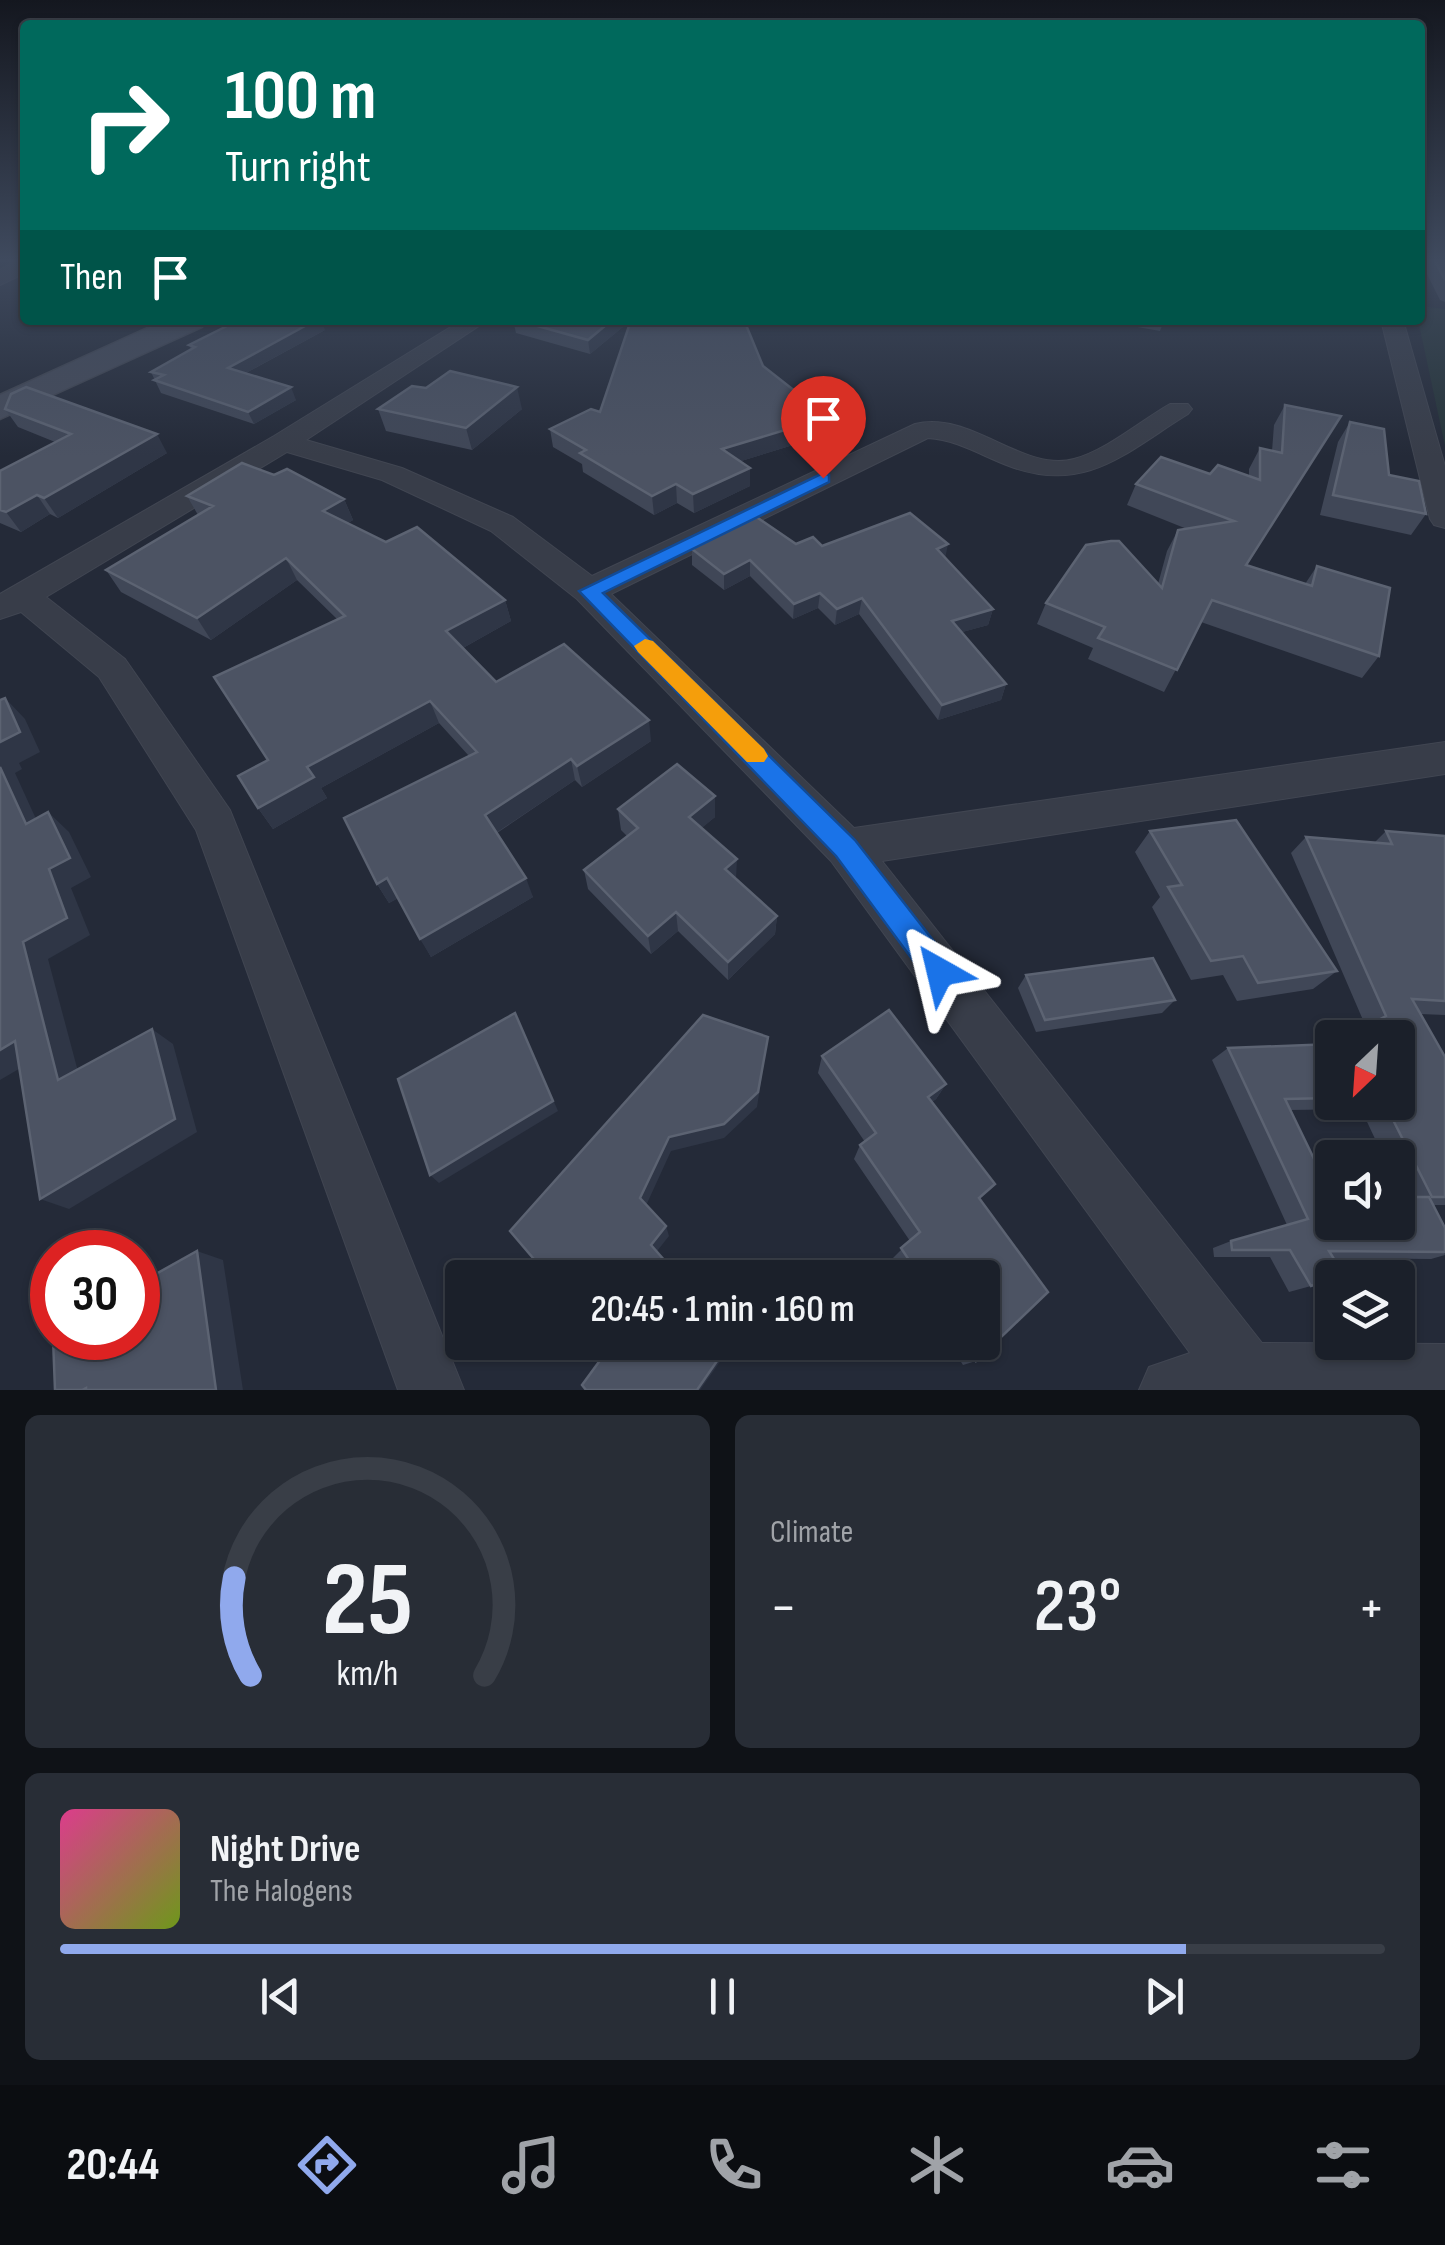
<!DOCTYPE html>
<meta charset="utf-8">
<style>
:root{--surface:#1b202a;--page:#282d36;--text:#f1f3f6;--muted:#a0a3a8;--line:#393e47;--accent:#90a9ed}
body{margin:0;font-family:"Sofia Sans Condensed",sans-serif;background:var(--page);color:var(--text);height:100vh;display:flex;flex-direction:column;font-size:38px;white-space:nowrap}
*{box-sizing:border-box;margin:0}
p{font-size:32px;color:var(--muted)}
.icon{flex:none;width:55px;height:55px;fill:none;stroke:currentColor;stroke-width:2;stroke-linecap:round;stroke-linejoin:round}
.map{position:relative;height:1390px;overflow:hidden}
.details{display:flex;flex-direction:column;gap:25px;padding:25px;background:#0f1217;flex:1}
.details>*{flex:none}
.top-card{position:absolute;left:20px;top:20px;width:1405px;height:305px;border-radius:10px;box-shadow:0 2px 8px #0004,0 0 0 2px var(--line);background:#00695c;color:#fff;overflow:hidden}
.needle{width:65px;rotate:205deg}
.fabs{position:absolute;left:1315px;top:1020px;display:grid;gap:20px}
.fabs a{display:grid;place-items:center;width:100px;height:100px;border-radius:10px;background:var(--surface);box-shadow:0 2px 8px #0004,0 0 0 2px var(--line);font-size:50px}
.speed{position:absolute;left:30px;top:1230px;display:flex;gap:20px;font-size:50px;font-weight:700;text-align:center}
.speed>*{display:grid;place-content:center;width:130px;height:130px;border-radius:50%;background:var(--surface);box-shadow:0 2px 8px #0004,0 0 0 2px var(--line);line-height:1}
.speed .limit{border:15px solid #d22;background:#fff;color:#111}
.pin{position:absolute;display:grid;place-items:center;width:85px;height:85px;color:#fff;margin:-102px -42px;border-radius:50% 50% 50% 0;rotate:-45deg;box-shadow:0 0 10px #0007}
.pin .icon{rotate:45deg}
.me{position:absolute;width:110px;margin:-55px;rotate:323deg;stroke-linejoin:round;filter:drop-shadow(0 0 8px #0008)}
.turn{display:flex;align-items:center;gap:35px;height:210px;padding:0 40px;font-size:45px}
.turn .icon{width:130px;height:130px;stroke-width:2.5}
.turn b{display:block;font-size:70px;line-height:85px}
.then{display:flex;align-items:center;height:95px;padding:0 40px;background:#0003;gap:20px;font-size:38px}
.big{font-size:75px;font-weight:600;line-height:1.1}
.details .tile{flex:1;display:flex;flex-direction:column;justify-content:center;gap:15px;min-width:0;padding:0 35px;border-radius:15px;background:var(--page)}
.details .dial{align-items:center;gap:0}
.dial svg{height:260px;overflow:visible;fill:none;stroke:var(--line);stroke-width:7;stroke-linecap:round;text-anchor:middle}
.dial text{fill:var(--text);stroke:none}
.song{display:flex;align-items:center;gap:30px}
.cover{width:120px;height:120px;border-radius:15px;background:linear-gradient(135deg,hsl(330 70% 55%),hsl(80 70% 35%))}
.played{height:10px;border-radius:5px;background:linear-gradient(90deg,var(--accent) 85%,var(--line) 85%)}
.keys{display:flex;justify-content:space-around;direction:ltr}
.heat{display:flex;justify-content:space-between;align-items:center;font-size:55px;direction:ltr}
.details .tiles{flex:1;display:grid;gap:25px;grid-template-columns:1fr 1fr}
.tile:last-child{grid-column:span 2}
.trip{position:absolute;left:445px;top:1260px;width:555px;height:100px;border-radius:10px;background:var(--surface);box-shadow:0 2px 8px #0004,0 0 0 2px var(--line);font-weight:600;line-height:100px;text-align:center}
.menu{display:flex;height:160px;justify-content:space-around;align-items:center;background:#0b0d11;color:var(--muted)}
.menu .icon{width:70px;height:70px}
.menu .on{color:var(--accent)}
.menu b{font-size:45px;color:var(--text)}
.map>svg:first-child{display:block}
.green{fill:#263539}
.lines{fill:none;stroke-linecap:round;stroke-linejoin:round}
.street-casing{stroke:#414652;stroke-width:2}
.secondary-casing{stroke:#414652;stroke-width:3}
.street{fill:#383d49;fill-rule:evenodd}
.secondary{fill:#464c5b;fill-rule:evenodd}
.wall{fill:#404757;fill-rule:evenodd}
.shaded-wall{fill:#2f3646}
.building{fill:#4c5363;stroke:#5c6372;stroke-width:2.5}
.route{fill:#1a73e8;stroke:#114b97;stroke-width:2.5}
.slow{fill:#f59e0b}
</style>
<div class="map">
<svg width="1445" height="1390" viewBox="0 0 1445 1390">
<rect width="100%" height="100%" fill="#242a38"/>
<polygon class="green" points="1420,306 1445,309 1445,446 1418,320"/>
<g class="lines">
<defs>
<g id="street">
<polygon points="15,261 25,261 25,273 0,285 0,270"/>
<path d="M462,320H488L306,440L402,468L513,517L592,576L915,424C971,410 1023,473 1074,459C1107,450 1140,421 1170,404H1188L1192,409L1188,414C1126,452 1086,495 1009,466C982,456 958,440 928,438L611,594L854,828L1445,742V774L882,861L1262,1343L1445,1344V1390H1139L1149,1367L1190,1353L831,861L577,599L491,531L382,480L287,452L46,597L125,659L230,810L464,1390H398L196,830L99,677L21,612L0,619V594L274,436Z"/>
<polygon points="1381,320 1403,320 1445,466 1445,528 1434,525 1430,519"/>
</g>
<polygon id="secondary" points="165,320 207,320 202,327 0,419 0,395"/>
</defs>
<use href="#street" class="street-casing"/>
<use href="#secondary" class="secondary-casing"/>
<use href="#street" class="street"/>
<use href="#secondary" class="secondary"/>
</g>
<g class="wall">
<polygon points="1429,261 1445,261 1445,302 1440,300 1424,268"/>
<polygon points="513,320 624,320 624,326 590,354 516,333"/>
<polygon points="1127,320 1172,320 1169,327 1162,326 1160,331 1126,325"/>
<polygon points="325,330 246,373 296,400 254,424 161,393 151,372 191,349 189,345"/>
<polygon points="763,366 819,410 817,428 794,435 793,445 741,461 750,468 750,486 694,513 677,503 654,515 583,472 582,464 553,447 550,429 600,412"/>
<polygon points="1285,405 1341,416 1247,565 1305,584 1317,566 1379,656 1362,678 1201,622 1164,692 1088,659 1093,648 1037,624 1046,603 1158,584 1167,551 1178,530 1187,529 1127,505 1136,484 1210,474 1249,476 1249,469 1260,448 1272,451 1274,425"/>
<polygon points="5,409 167,453 58,518 50,514 21,532 0,523 0,471 55,442 18,427"/>
<polygon points="378,409 522,409 472,450 386,431"/>
<polygon points="1350,422 1389,475 1426,514 1411,535 1320,515 1338,442"/>
<polygon points="187,496 344,499 353,520 348,523 505,600 511,621 463,648 496,682 651,741 582,787 575,780 497,833 533,897 431,957 398,898 389,903 377,884 469,756 439,723 321,788 327,798 273,829 258,808 268,760 337,619 297,580 211,640 121,592 106,570 198,515"/>
<polygon points="796,544 945,557 993,609 988,625 962,632 1006,684 1001,700 938,720 859,614 835,625 818,608 793,619 750,576 724,590 692,565 692,549"/>
<polygon points="715,796 715,817 701,828 736,879 777,916 775,934 728,980 678,931 651,954 588,889 584,870 627,836 621,830 618,809"/>
<polygon points="1150,831 1337,971 1313,989 1237,1001 1223,975 1191,980 1152,907 1160,897 1135,852"/>
<path d="M1386,831L1445,836V1015L1420,1014L1445,1057V1205H1434L1445,1255L1431,1259L1333,1258L1311,1286L1289,1292L1270,1257H1214L1213,1248L1231,1241L1287,1225L1212,1060L1228,1048L1332,1044V1102H1398V1038H1349L1366,1027L1291,853L1306,837L1374,843ZM1361,1109L1384,1158H1398V1184L1404,1197L1331,1196L1290,1110Z"/>
<polygon points="1026,975 1175,1000 1162,1013 1036,1032 1018,988"/>
<polygon points="889,1010 946,1084 936,1099 932,1102 995,1184 979,1199 1048,1292 976,1361 963,1365 948,1342 982,1342 982,1278 906,1278 893,1258 910,1241 854,1159 860,1145 865,1142 818,1073 822,1056"/>
</g>
<g class="shaded-wall">
<polygon points="316,320 321,320 325,330 233,380 228,368"/>
<polygon points="612,320 624,320 624,326 590,354 588,340"/>
<polygon points="291,387 296,400 254,424 248,412"/>
<polygon points="517,387 522,409 472,450 466,428"/>
<polygon points="819,410 817,428 794,435 793,445 722,467 722,449 786,419"/>
<polygon points="157,434 167,453 58,518 44,498"/>
<polygon points="750,468 750,486 694,513 693,494"/>
<polygon points="676,484 677,503 654,515 652,496"/>
<polygon points="37,495 50,514 21,532 6,512"/>
<polygon points="344,499 353,520 333,532 323,511"/>
<polygon points="948,544 945,559 937,549"/>
<polygon points="286,558 297,580 211,640 197,618"/>
<polygon points="750,560 750,576 724,590 724,574"/>
<polygon points="820,593 818,608 793,619 794,604"/>
<polygon points="862,598 859,614 835,625 837,609"/>
<polygon points="505,600 511,621 454,653 446,631"/>
<polygon points="993,609 988,625 948,636 952,621"/>
<polygon points="1006,684 1001,700 938,720 942,705"/>
<polygon points="5,698 25,719 40,752 19,763 22,769 15,773 47,843 26,824 0,767 0,742"/>
<polygon points="430,701 439,723 321,788 327,798 273,829 258,808 307,767"/>
<polygon points="649,720 651,741 582,787 577,766"/>
<polygon points="571,759 575,780 493,835 485,815"/>
<polygon points="715,796 715,817 690,838 689,817"/>
<polygon points="48,812 69,832 91,877 71,888 90,935 48,959 84,1094 58,1080 23,942 49,869"/>
<polygon points="737,859 736,879 725,869"/>
<polygon points="387,878 399,898 389,903 377,884"/>
<polygon points="526,878 533,897 431,957 420,939"/>
<polygon points="676,912 678,931 651,954 648,936"/>
<polygon points="777,916 775,934 728,980 728,962"/>
<polygon points="515,1013 558,1111 439,1183 430,1175"/>
<polygon points="152,1029 173,1044 197,1132 69,1209 40,1199"/>
<polygon points="768,1037 757,1107 724,1138 671,1151 644,1210 640,1198 669,1137"/>
<polygon points="15,1041 41,1056 0,1080 0,1050"/>
<polygon points="946,1084 936,1099 919,1112 928,1097"/>
<polygon points="666,1226 669,1236 654,1255 651,1245"/>
<polygon points="197,1251 223,1260 243,1390 216,1390"/>
<polygon points="726,1348 726,1353 700,1390 697,1390"/>
</g>
<g class="building">
<polygon points="1435,261 1445,261 1445,280"/>
<polygon points="239,320 316,320 228,368 291,387 248,412 154,380 164,375 151,372 195,347 189,345"/>
<polygon points="516,320 612,320 588,340"/>
<polygon points="631,320 744,320 763,366 819,410 786,419 795,427 722,449 750,468 693,494 676,484 652,496 580,453 586,450 550,429 591,409 600,412"/>
<polygon points="450,371 517,387 466,428 378,409 412,386 426,388"/>
<polygon points="26,387 157,434 44,498 37,495 6,512 0,510 0,471 71,434 5,409 11,394"/>
<polygon points="1285,405 1341,416 1246,565 1312,586 1317,566 1390,588 1379,656 1212,600 1177,670 1098,638 1105,627 1046,603 1086,545 1111,541 1119,541 1162,588 1178,530 1234,521 1136,484 1161,457 1210,474 1218,465 1260,480 1260,448 1282,453"/>
<polygon points="1350,422 1384,429 1389,475 1419,481 1426,514 1333,495"/>
<polygon points="242,463 274,475 287,469 344,499 323,511 386,542 417,527 505,600 446,631 496,682 564,644 649,720 577,766 571,759 485,815 526,878 420,939 387,878 377,884 344,818 477,752 430,701 307,767 314,777 258,808 238,776 268,760 214,677 345,616 286,558 197,618 106,570 213,506 187,496"/>
<polygon points="910,513 948,544 937,549 993,609 952,621 1006,684 942,705 862,598 837,609 820,593 794,604 750,560 724,574 692,549 755,516 796,544 813,537 822,546"/>
<polygon points="5,698 20,732 0,742 0,700"/>
<polygon points="677,764 715,796 689,817 737,859 725,869 777,916 728,962 676,912 648,936 584,870 638,828 618,809"/>
<polygon points="0,767 26,824 48,812 70,858 49,869 67,918 23,942 58,1080 152,1029 175,1119 40,1199 15,1041 0,1050"/>
<polygon points="1236,820 1337,971 1258,983 1243,956 1211,961 1168,887 1182,885 1150,831"/>
<polygon points="1386,831 1445,836 1445,1001 1412,999 1445,1057 1445,1197 1432,1197 1384,1102 1398,1102 1398,1038 1364,1038 1360,1030 1386,1016 1306,837 1392,844"/>
<polygon points="1153,958 1175,1000 1045,1020 1026,975"/>
<polygon points="889,1010 946,1084 928,1097 995,1184 979,1198 1048,1292 976,1361 964,1342 982,1342 982,1278 921,1278 901,1248 920,1232 860,1145 876,1133 822,1056"/>
<polygon points="515,1013 553,1101 430,1175 398,1079"/>
<polygon points="703,1015 768,1037 758,1092 724,1124 669,1137 640,1198 666,1226 651,1245 680,1278 550,1278 510,1231"/>
<polygon points="1332,1044 1332,1098 1285,1099 1332,1196 1332,1222 1398,1222 1398,1197 1429,1197 1445,1228 1445,1252 1329,1251 1344,1275 1332,1278 1332,1279 1311,1286 1290,1250 1232,1250 1231,1241 1308,1219 1228,1048"/>
<polygon points="197,1251 216,1390 86,1390 86,1388 82,1390 55,1390 53,1338 138,1338 138,1284"/>
<polygon points="587,1342 721,1342 726,1348 697,1390 586,1390 582,1385 601,1359"/>
</g>
<linearGradient id="sky" x2="0" y2="1"><stop stop-color="#14171f"/><stop offset="0.57" stop-color="#3f4a5e"/><stop offset="1" stop-color="#3f4a5e" stop-opacity="0"/></linearGradient>
<rect width="1445" height="456" fill="url(#sky)"/>
<polygon class="route" points="823,473 829,475 829,482 603,593 855,840 950,962 955,972 950,982 940,986 929,982 836,856 579,591"/>
<polygon class="slow" points="645,639 653,641 764,749 768,756 764,762 747,762 638,652 634,646"/>
</svg>
<div class="fabs">
<a><svg class="needle" viewBox="-14 -14 28 28"><path d="M0-13l5 13h-10z" fill="#e53935"/><path d="M0 13l5-13h-10z" fill="#a0a3a8"/></svg></a>
<a><svg class="icon" aria-label="sound" viewBox="0 0 24 24"><path d="M4 9h4l5-4v14l-5-4H4zM17 9q2 3 0 6"/></svg></a>
<a><svg class="icon" aria-label="layers" viewBox="0 0 24 24"><path d="M12 4l9 5-9 5-9-5zM3 14l9 5 9-5"/></svg></a>
</div>
<div class="speed"><div class="limit">30</div></div>
<div class="pin" style="left:823px;top:478px;background:#d93025"><svg class="icon" aria-label="arrive" viewBox="0 0 24 24"><path d="M6 21V4h12l-3 4 3 4H6"/></svg></div>
<svg class="me" style="left:940px;top:972px" viewBox="-20 -20 40 40"><path d="M0-17L14 15 0 8-14 15z" fill="#1a73e8" stroke="#fff" stroke-width="4"/></svg>
<div class="trip">20:45 · 1 min · 160 m</div>
<div class="top-card">
<div class="turn"><svg class="icon" aria-label="right" viewBox="0 0 24 24"><path d="M7 20v-9h11M14 6l5 5-5 5"/></svg><div><b>100 m</b>Turn right</div></div>
<div class="then">Then<svg class="icon" aria-label="arrive" viewBox="0 0 24 24"><path d="M6 21V4h12l-3 4 3 4H6"/></svg></div>
</div>
</div>
<section class="details">
<div class="tiles">
<div class="tile dial"><svg viewBox="0 0 100 80">
<path d="M14 69A42 42 0 1 1 86 69"/>
<path d="M14 69A42 42 0 0 1 9 39" stroke="#90a9ed"/>
<text x="50" y="56" font-size="32" font-weight="700">25</text>
<text x="50" y="72" font-size="11">km/h</text>
</svg></div>
<div class="tile"><p>Climate</p>
<div class="heat"><a>−</a><b class="big">23°</b><a>+</a></div>
</div>
<div class="tile">
<div class="song"><i class="cover"></i><div><b>Night Drive</b><p>The Halogens</p></div></div>
<div class="played"></div>
<div class="keys"><svg class="icon" aria-label="previous" viewBox="0 0 24 24"><path d="M18 5L8 12l10 7zM5 5v14"/></svg><svg class="icon" aria-label="pause" viewBox="0 0 24 24"><path d="M8 5v14M16 5v14"/></svg><svg class="icon" aria-label="next" viewBox="0 0 24 24"><path d="M6 5l10 7-10 7zM19 5v14"/></svg></div>
</div>
</div>
</section>
<nav class="menu">
<b>20:44</b>
<svg class="icon on" aria-label="directions" viewBox="0 0 24 24"><path d="M12 3l9 9-9 9-9-9zM9 14v-3h6M13 9l2 2-2 2"/></svg>
<svg class="icon" aria-label="music" viewBox="0 0 24 24"><path d="M9 18V5l10-2v13"/><circle cx="6" cy="18" r="3"/><circle cx="16" cy="16" r="3"/></svg>
<svg class="icon" aria-label="phone" viewBox="0 0 24 24"><path d="M5 4h4l2 5-3 2q2 4 5 5l2-3 5 2v4C11 20 4 13 5 4z"/></svg>
<svg class="icon" aria-label="climate" viewBox="0 0 24 24"><path d="M12 3v18M4 7l16 10M4 17L20 7"/></svg>
<svg class="icon" aria-label="car" viewBox="0 0 24 24"><path d="M5 17H2v-5l4-1 3-4h7l3 4 3 1v5h-3M9 17h6M6 11h13"/><circle cx="7" cy="17" r="2"/><circle cx="17" cy="17" r="2"/></svg>
<svg class="icon" aria-label="filters" viewBox="0 0 24 24"><path d="M4 7h16M4 17h16"/><circle cx="9" cy="7" r="2"/><circle cx="15" cy="17" r="2"/></svg>
</nav>
